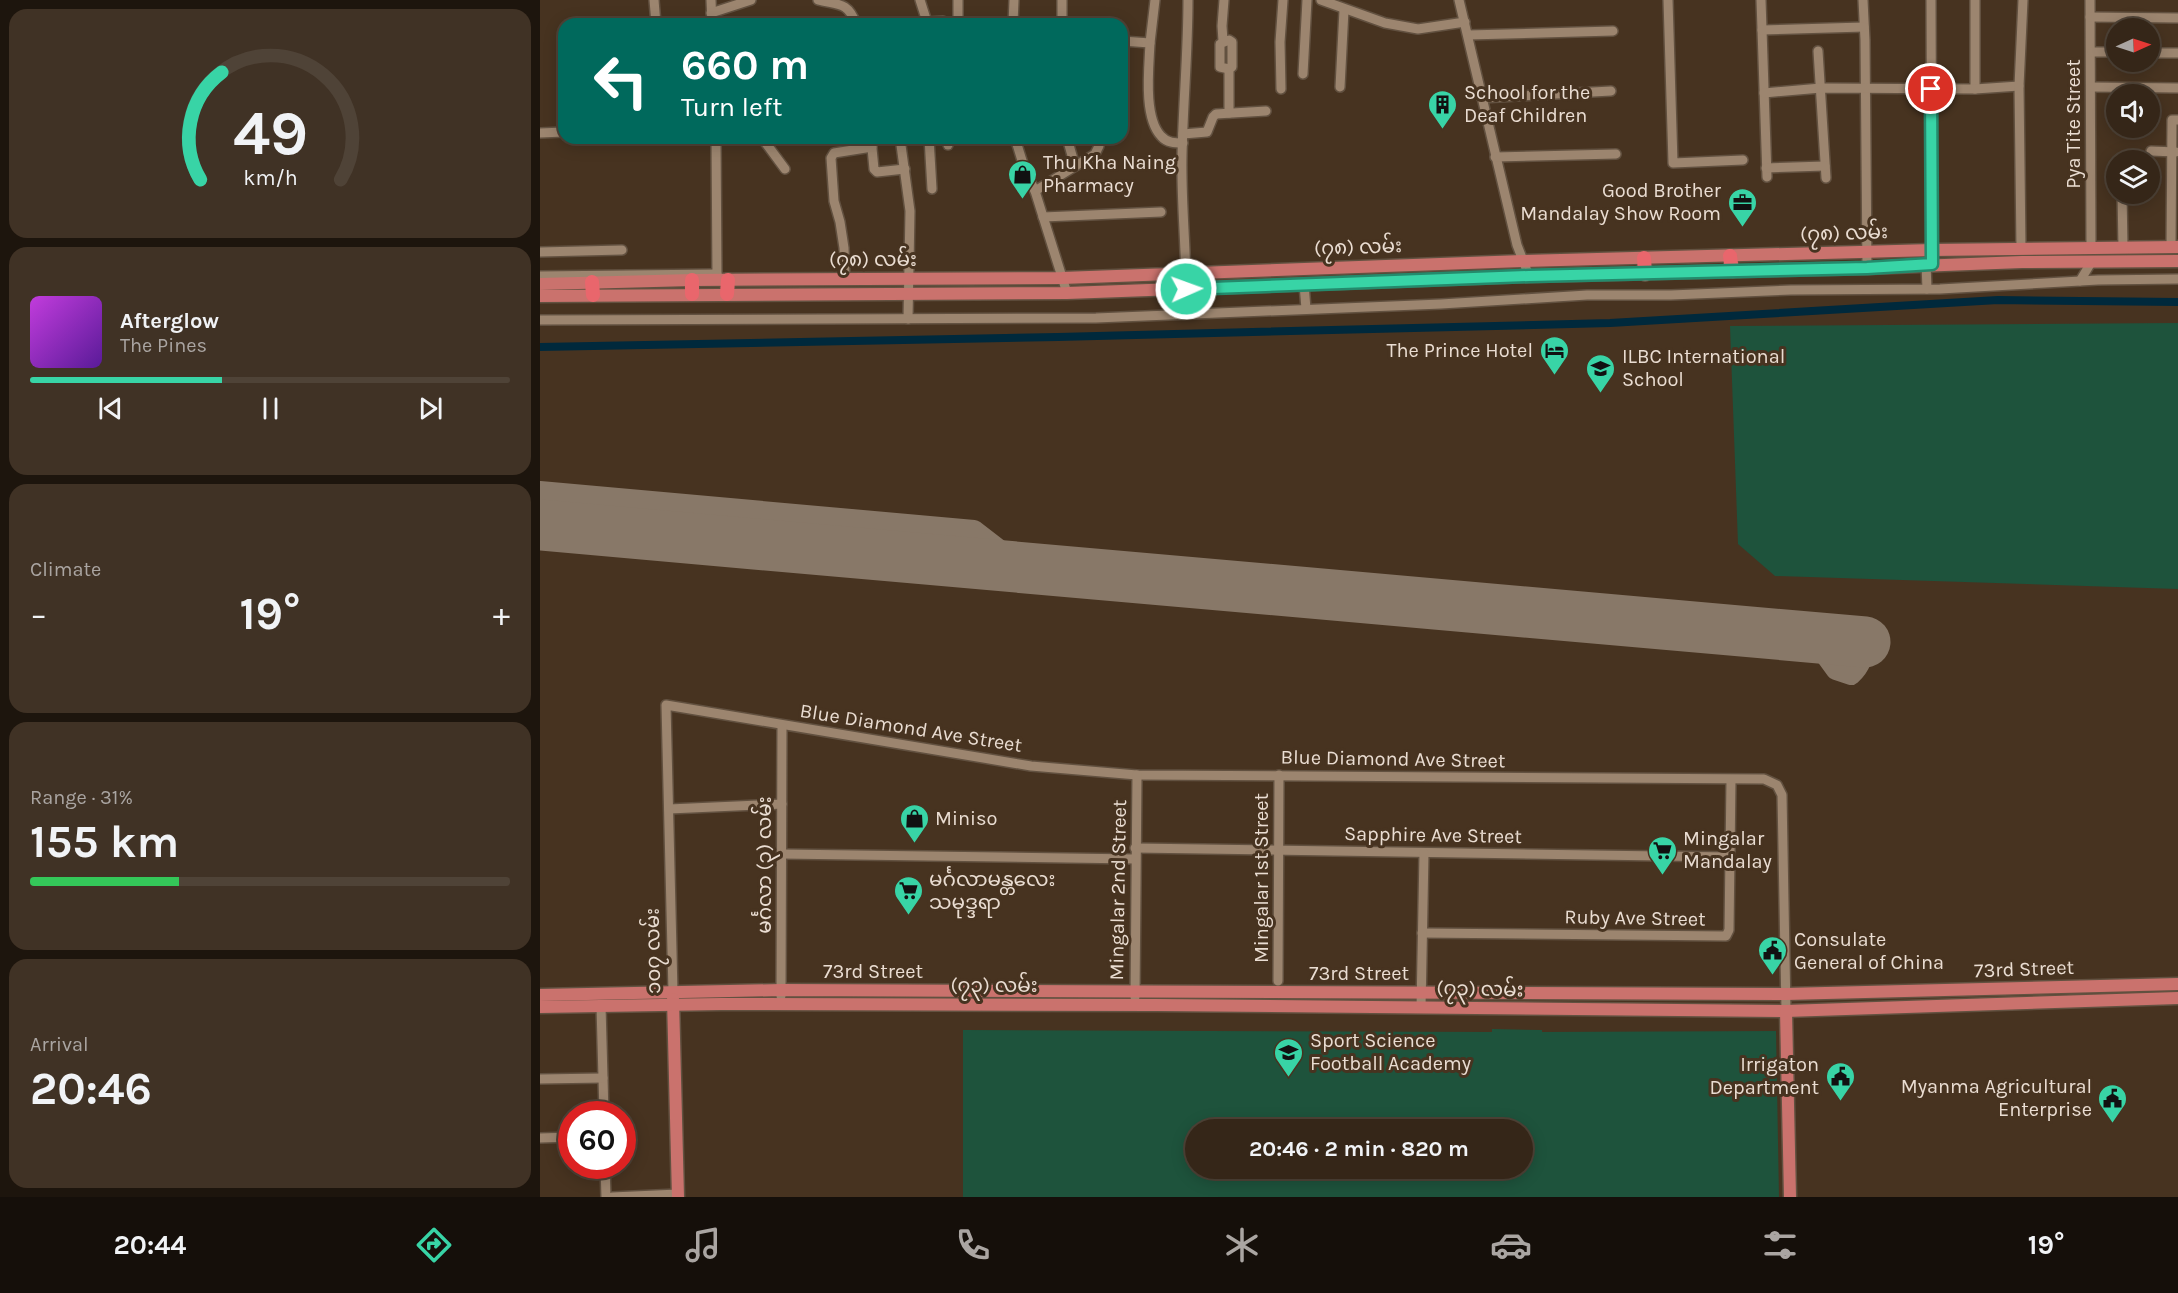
<!DOCTYPE html>
<meta charset="utf-8">
<style>
:root{--surface:#352618;--page:#403225;--text:#f1f3f6;--muted:#aaa5a2;--line:#4f4337;--accent:#38d4a6}
body{margin:0;font-family:Karla,"Noto Sans Myanmar",sans-serif;background:var(--page);color:var(--text);height:100vh;display:flex;flex-direction:column;font-size:22px;white-space:nowrap}
*{box-sizing:border-box;margin:0}
p{font-size:20px;color:var(--muted)}
.icon{flex:none;width:33px;height:33px;fill:none;stroke:currentColor;stroke-width:2;stroke-linecap:round;stroke-linejoin:round}
.map{position:relative;flex:1;overflow:hidden}
.drawer{display:flex;flex-direction:column;gap:9px;padding:9px;background:#1d150d;width:540px}
.drawer>*{flex:none}
.banner{position:absolute;left:18px;top:18px;width:570px;height:126px;border-radius:18px;box-shadow:0 3px 15px #0003,0 0 0 2px var(--line);background:#00695c;color:#fff;overflow:hidden}
.needle{width:39px;rotate:87deg}
.buttons{position:absolute;left:1566px;top:18px;display:grid;gap:12px}
.buttons a{display:grid;place-items:center;width:54px;height:54px;border-radius:50%;background:var(--surface);box-shadow:0 3px 15px #0003,0 0 0 2px var(--line);font-size:30px}
.speed{position:absolute;left:18px;top:1101px;display:flex;gap:12px;font-size:30px;font-weight:700;text-align:center}
.speed>*{display:grid;place-content:center;width:78px;height:78px;border-radius:50%;background:var(--surface);box-shadow:0 3px 15px #0003,0 0 0 2px var(--line);line-height:1}
.speed .limit{border:9px solid #d22;background:#fff;color:#111}
.pin{position:absolute;display:grid;place-items:center;width:51px;height:51px;color:#fff;margin:-26px;border:3px solid #fff;border-radius:50%;box-shadow:0 2px 6px #0007}
.me{position:absolute;width:66px;margin:-33px;rotate:88deg;stroke-linejoin:round;filter:drop-shadow(0 0 4px #0008)}
.turn{display:flex;align-items:center;gap:21px;height:126px;padding:0 24px;font-size:27px}
.turn .icon{width:78px;height:78px;stroke-width:2.5}
.turn b{display:block;font-size:42px;line-height:51px}
.big{font-size:45px;font-weight:700;line-height:1.1}
.drawer .card{flex:1;display:flex;flex-direction:column;justify-content:center;gap:9px;min-width:0;padding:0 21px;border-radius:18px;background:var(--page)}
.drawer .dial{align-items:center;gap:0}
.dial svg{height:156px;overflow:visible;fill:none;stroke:var(--line);stroke-width:7;stroke-linecap:round;text-anchor:middle}
.dial text{fill:var(--text);stroke:none}
.song{display:flex;align-items:center;gap:18px}
.cover{width:72px;height:72px;border-radius:9px;background:linear-gradient(135deg,hsl(290 70% 55%),hsl(270 70% 35%))}
.played{height:6px;border-radius:3px;background:linear-gradient(90deg,var(--accent) 40%,var(--line) 40%)}
.keys{display:flex;justify-content:space-around;direction:ltr}
.heat{display:flex;justify-content:space-between;align-items:center;font-size:33px;direction:ltr}
.charge{height:9px;border-radius:4px;background:linear-gradient(90deg,#34c759 31%,var(--line) 0)}
.trip{position:absolute;left:645px;top:1119px;width:348px;height:60px;border-radius:30px;background:var(--surface);box-shadow:0 3px 15px #0003,0 0 0 2px var(--line);font-weight:700;line-height:60px;text-align:center}
.dock{display:flex;height:96px;justify-content:space-around;align-items:center;background:#150f0a;color:var(--muted)}
.dock .icon{width:42px;height:42px}
.dock .on{color:var(--accent)}
.dock b{font-size:27px;color:var(--text)}
main{display:flex;flex:1;min-height:0}
.map>svg:first-child{display:block}
.green{fill:#1e533c;fill-rule:evenodd}
.lines{fill:none;stroke-linecap:round;stroke-linejoin:round}
.canal{stroke:#00293c;stroke-width:8}
.taxiway{stroke:#887868;stroke-width:20}
.runway{stroke:#887868;stroke-width:51}
.minor-casing{stroke:#625140;stroke-width:12}
.major-casing{stroke:#625140;stroke-width:15}
.highway-casing{stroke:#625140;stroke-width:16}
.minor{stroke:#9c856f;stroke-width:9}
.major{stroke:#ca726d;stroke-width:12}
.highway{stroke:#e9666c;stroke-width:14}
.route-casing{stroke:#248a6c;stroke-width:15}
.route{stroke:#38d4a6;stroke-width:10}
.labels{text-anchor:middle;dominant-baseline:central;stroke-width:6;stroke-linejoin:round;paint-order:stroke}
.poi-label{font-size:20px;fill:#eaddd2;stroke:#473320;text-anchor:start}
.street-label{font-size:20px;fill:#eaddd2;stroke:#473320}
</style>
<main>
<section class="drawer">
<div class="card dial"><svg viewBox="0 0 100 80">
<path d="M14 69A42 42 0 1 1 86 69"/>
<path d="M14 69A42 42 0 0 1 25 14" stroke="#38d4a6"/>
<text x="50" y="56" font-size="32" font-weight="700">49</text>
<text x="50" y="72" font-size="11">km/h</text>
</svg></div>
<div class="card">
<div class="song"><i class="cover"></i><div><b>Afterglow</b><p>The Pines</p></div></div>
<div class="played"></div>
<div class="keys"><svg class="icon" aria-label="previous" viewBox="0 0 24 24"><path d="M18 5L8 12l10 7zM5 5v14"/></svg><svg class="icon" aria-label="pause" viewBox="0 0 24 24"><path d="M8 5v14M16 5v14"/></svg><svg class="icon" aria-label="next" viewBox="0 0 24 24"><path d="M6 5l10 7-10 7zM19 5v14"/></svg></div>
</div>
<div class="card"><p>Climate</p>
<div class="heat"><a>−</a><b class="big">19°</b><a>+</a></div>
</div>
<div class="card"><p>Range · 31%</p><b class="big">155 km</b><div class="charge"></div></div>
<div class="card"><p>Arrival</p><b class="big">20:46</b></div>
</section>
<div class="map">
<svg width="1638" height="1197" viewBox="0 0 1638 1197">
<rect width="100%" height="100%" fill="#473320"/>
<g class="green">
<polygon points="1638,323 1638,589 1235,576 1198,544 1190,326"/>
<path d="M952,1029L1002,1030V1032L1236,1031L1239,1197H423V1030L952,1032ZM656,1130H982V1168H656Z"/>
</g>
<g class="lines">
<polyline class="canal" points="0,347 518,337 1070,323 1458,300 1638,302"/>
<g class="taxiway">
<polyline points="0,491 434,530 482,567"/>
<path d="M1272,637L1296,670L1311,675C1322,665 1323,656 1325,642"/>
</g>
<polyline class="runway" points="0,525 1325,642"/>
<defs>
<g id="minor">
<polyline points="114,0 116,24"/>
<polyline points="171,0 172,24"/>
<path d="M278,0C297,5 308,1 316,24"/>
<polyline points="380,0 387,22 403,21"/>
<polyline points="781,0 845,23 878,29 925,22"/>
<polyline points="919,0 977,245 989,276"/>
<polyline points="1128,0 1133,163 1203,160"/>
<polyline points="1221,0 1227,177"/>
<polyline points="1323,0 1325,40 1327,268"/>
<polyline points="1391,0 1392,264"/>
<polyline points="1550,0 1551,248"/>
<polyline points="171,13 211,0"/>
<polyline points="1550,17 1638,18"/>
<polyline points="418,24 418,0"/>
<polyline points="473,24 474,0"/>
<polyline points="522,24 522,0"/>
<polyline points="1222,30 1324,27"/>
<polyline points="928,35 1073,31"/>
<polyline points="582,41 610,43 615,0"/>
<polyline points="683,41 682,26 684,0"/>
<path d="M610,43C609,67 603,117 621,136C627,143 635,143 643,143"/>
<polyline points="1278,51 1286,178"/>
<polyline points="1552,52 1576,52"/>
<polyline points="1610,53 1638,53"/>
<polyline points="689,69 680,67 680,44 689,40 692,42 692,67 689,69 689,113"/>
<polyline points="763,74 767,0"/>
<polyline points="800,87 804,10"/>
<polyline points="1551,87 1638,88"/>
<polyline points="741,89 740,42 743,0"/>
<polyline points="1435,89 1435,0"/>
<polyline points="1224,93 1281,88 1435,89 1479,86"/>
<polyline points="942,98 1071,91"/>
<polyline points="0,133 24,132"/>
<polyline points="643,134 667,132 673,117 676,114 726,111"/>
<polyline points="176,138 177,277"/>
<polyline points="222,138 245,169"/>
<polyline points="331,138 334,169 337,172 365,169"/>
<polyline points="360,138 370,211 368,319"/>
<polyline points="389,138 392,189"/>
<polyline points="475,138 485,170 495,191 527,293"/>
<polyline points="527,138 535,166"/>
<polyline points="408,145 408,138"/>
<polyline points="1611,151 1636,152"/>
<polyline points="955,157 1076,154"/>
<polyline points="1226,168 1285,166"/>
<polyline points="495,191 555,154 559,146 558,138"/>
<polyline points="1582,194 1583,247"/>
<polyline points="503,217 621,212"/>
<polyline points="1631,247 1632,120 1638,120"/>
<polyline points="1481,248 1479,86 1483,0"/>
<polyline points="0,252 82,250"/>
<polyline points="1386,264 1387,289"/>
<polyline points="0,276 177,274"/>
<polyline points="305,278 304,248 300,222 294,201 291,158 294,153 332,147"/>
<polyline points="1540,281 1552,261"/>
<polyline points="764,284 766,309"/>
<path d="M646,289C646,245 641,201 642,156C643,104 648,52 648,0"/>
<polyline points="0,320 556,318 901,304 1047,295 1131,295 1251,290 1400,289 1558,280 1638,279"/>
<polyline points="129,809 242,804"/>
<polyline points="595,848 1190,857"/>
<polyline points="242,854 595,859"/>
<polyline points="882,933 1186,936 1189,930 1191,780"/>
<polyline points="738,981 739,775"/>
<polyline points="133,992 126,705 491,766 597,775 1224,779 1237,785 1242,795 1246,1011"/>
<polyline points="241,996 242,726"/>
<polyline points="595,997 597,775"/>
<polyline points="61,1006 64,1114"/>
<polyline points="881,1008 884,853"/>
<polyline points="0,1079 63,1078"/>
<polyline points="0,1138 32,1137"/>
<polyline points="65,1166 66,1197"/>
<polyline points="72,1197 138,1194"/>
</g>
<g id="major">
<polyline points="0,284 152,280 522,278 982,261 1392,250 1638,247"/>
<polyline points="0,296 527,293 989,276 1327,268 1482,262 1638,261"/>
<polyline points="0,995 241,990 1246,994 1638,984"/>
<polyline points="133,999 138,1197"/>
<polyline points="0,1007 181,1004 617,1005 1246,1011 1638,998"/>
<polyline points="1246,1011 1250,1197"/>
</g>
<g id="highway">
<polyline points="1190,256 1192,271"/>
<polyline points="1104,258 1105,274"/>
<polyline points="152,280 152,294"/>
<polyline points="52,282 53,295"/>
<polyline points="187,294 188,280"/>
</g>
</defs>
<use href="#minor" class="minor-casing"/>
<use href="#major" class="major-casing"/>
<use href="#highway" class="highway-casing"/>
<use href="#minor" class="minor"/>
<use href="#major" class="major"/>
<use href="#highway" class="highway"/>
</g>
<g class="lines">
<defs>
<polyline id="route" points="646,289 989,276 1327,268 1392,264 1391,89"/>
</defs>
<use href="#route" class="route-casing"/>
<use href="#route" class="route"/>
</g>
<defs>
<symbol id="building-pin" viewBox="-11 -11 22 30"><path d="M0 17L-7.5 6A9.5 9.5 0 1 1 7.5 6Z" fill="#38d4a6" stroke="#473320"/><path d="M-4-6H4V6H1V3H-1V6H-4ZM-2.5-4.3h1.7v1.8h-1.7ZM.8-4.3h1.7v1.8H.8ZM-2.5-1h1.7V.8h-1.7ZM.8-1h1.7V.8H.8Z" fill="#111"/></symbol>
<symbol id="shop-pin" viewBox="-11 -11 22 30"><path d="M0 17L-7.5 6A9.5 9.5 0 1 1 7.5 6Z" fill="#38d4a6" stroke="#473320"/><path d="M-5-2.5h2.3a2.7 3.5 0 0 1 5.4 0H5L5.5 6h-11ZM-1.5-2.5h3a1.5 2.3 0 0 0-3 0Z" fill="#111"/></symbol>
<symbol id="office-pin" viewBox="-11 -11 22 30"><path d="M0 17L-7.5 6A9.5 9.5 0 1 1 7.5 6Z" fill="#38d4a6" stroke="#473320"/><path d="M-6-3h4V-5.5h4V-3h4V5H-6ZM-1-4.5V-3h2v-1.5ZM-6 0V1H6V0Z" fill="#111"/></symbol>
<symbol id="hotel-pin" viewBox="-11 -11 22 30"><path d="M0 17L-7.5 6A9.5 9.5 0 1 1 7.5 6Z" fill="#38d4a6" stroke="#473320"/><path d="M-6-4.5h1.5V1H6V5H4.5V3h-9V5H-6ZM-4 0a1.8 1.8 0 1 1 3.6 0ZM.5 0V-2.5h3Q6-2.5 6 0Z" fill="#111"/></symbol>
<symbol id="school-pin" viewBox="-11 -11 22 30"><path d="M0 17L-7.5 6A9.5 9.5 0 1 1 7.5 6Z" fill="#38d4a6" stroke="#473320"/><path d="M0-5L7-2L0 1L-7-2ZM-4 1L0 2.5L4 1V4Q0 6-4 4Z" fill="#111"/></symbol>
<symbol id="supermarket-pin" viewBox="-11 -11 22 30"><path d="M0 17L-7.5 6A9.5 9.5 0 1 1 7.5 6Z" fill="#38d4a6" stroke="#473320"/><path d="M-6-5.5h2.5l.6 2H6L4.5 2H-2.5L-4.4-4H-6ZM-1.5 3.2a1.3 1.3 0 1 0 .1 0ZM3 3.2a1.3 1.3 0 1 0 .1 0Z" fill="#111"/></symbol>
<symbol id="civic-pin" viewBox="-11 -11 22 30"><path d="M0 17L-7.5 6A9.5 9.5 0 1 1 7.5 6Z" fill="#38d4a6" stroke="#473320"/><path d="M-.6-6.5H3V-4.5H.6V-3L4-1V1h2V6H-6V1h2V-1L-.6-3ZM-1.2 2.5V6h2.4V2.5Z" fill="#111"/></symbol>
<symbol id="university-pin" viewBox="-11 -11 22 30"><path d="M0 17L-7.5 6A9.5 9.5 0 1 1 7.5 6Z" fill="#38d4a6" stroke="#473320"/><path d="M0-5L7-2L0 1L-7-2ZM-4 1L0 2.5L4 1V4Q0 6-4 4Z" fill="#111"/></symbol>
</defs>
<g fill-rule="evenodd">
<use href="#building-pin" x="886" y="88" width="33" height="45"/>
<use href="#shop-pin" x="466" y="158" width="33" height="45"/>
<use href="#office-pin" x="1186" y="186" width="33" height="45"/>
<use href="#hotel-pin" x="998" y="334" width="33" height="45"/>
<use href="#school-pin" x="1044" y="352" width="33" height="45"/>
<use href="#shop-pin" x="358" y="802" width="33" height="45"/>
<use href="#supermarket-pin" x="1106" y="834" width="33" height="45"/>
<use href="#supermarket-pin" x="352" y="874" width="33" height="45"/>
<use href="#civic-pin" x="1216" y="934" width="33" height="45"/>
<use href="#university-pin" x="732" y="1036" width="33" height="45"/>
<use href="#civic-pin" x="1284" y="1060" width="33" height="45"/>
<use href="#civic-pin" x="1556" y="1082" width="33" height="45"/>
</g>
<g class="labels">
<g class="poi-label">
<text x="924" y="92">School for the<tspan x="924" dy="23">Deaf Children</tspan></text>
<text x="503" y="162">Thu Kha Naing<tspan x="503" dy="23">Pharmacy</tspan></text>
<text x="1181" y="190" text-anchor="end">Good Brother<tspan x="1181" dy="23">Mandalay Show Room</tspan></text>
<text x="993" y="350" text-anchor="end">The Prince Hotel</text>
<text x="1082" y="356">ILBC International<tspan x="1082" dy="23">School</tspan></text>
<text x="395" y="818">Miniso</text>
<text x="1143" y="838">Mingalar<tspan x="1143" dy="23">Mandalay</tspan></text>
<text x="389" y="879">မင်္ဂလာမန္တလေး<tspan x="389" dy="23">သမုဒ္ဒရာ</tspan></text>
<text x="1254" y="939">Consulate<tspan x="1254" dy="23">General of China</tspan></text>
<text x="770" y="1040">Sport Science<tspan x="770" dy="23">Football Academy</tspan></text>
<text x="1279" y="1064" text-anchor="end">Irrigaton<tspan x="1279" dy="23">Department</tspan></text>
<text x="1552" y="1086" text-anchor="end">Myanma Agricultural<tspan x="1552" dy="23">Enterprise</tspan></text>
</g>
<g class="street-label">
<text transform="translate(1533 124) rotate(-90)">Pya Tite Street</text>
<text transform="translate(1304 233) rotate(-2)">(၇၈) လမ်း</text>
<text transform="translate(818 247) rotate(-2)">(၇၈) လမ်း</text>
<text x="333" y="259">(၇၈) လမ်း</text>
<text transform="translate(371 728) rotate(9)">Blue Diamond Ave Street</text>
<text transform="translate(853 759) rotate(1)">Blue Diamond Ave Street</text>
<text transform="translate(893 835) rotate(1)">Sapphire Ave Street</text>
<text transform="translate(224 865) rotate(-90)">မင်္ဂလာ (၃) လမ်း</text>
<text transform="translate(721 878) rotate(-90)">Mingalar 1st Street</text>
<text transform="translate(578 890) rotate(-89)">Mingalar 2nd Street</text>
<text transform="translate(1095 918) rotate(1)">Ruby Ave Street</text>
<text transform="translate(113 951) rotate(-91)">၁၀၇ လမ်း</text>
<text transform="translate(1484 969) rotate(-2)">73rd Street</text>
<text x="333" y="971">73rd Street</text>
<text x="819" y="973">73rd Street</text>
<text x="454" y="985">(၇၃) လမ်း</text>
<text transform="translate(940 989) rotate(1)">(၇၃) လမ်း</text>
</g>
</g>
</svg>
<div class="buttons">
<a><svg class="needle" viewBox="-14 -14 28 28"><path d="M0-13l5 13h-10z" fill="#e53935"/><path d="M0 13l5-13h-10z" fill="#aaa5a2"/></svg></a>
<a><svg class="icon" aria-label="sound" viewBox="0 0 24 24"><path d="M4 9h4l5-4v14l-5-4H4zM17 9q2 3 0 6"/></svg></a>
<a><svg class="icon" aria-label="layers" viewBox="0 0 24 24"><path d="M12 4l9 5-9 5-9-5zM3 14l9 5 9-5"/></svg></a>
</div>
<div class="speed"><div class="limit">60</div></div>
<div class="pin" style="left:1391px;top:89px;background:#d93025"><svg class="icon" aria-label="arrive" viewBox="0 0 24 24"><path d="M6 21V4h12l-3 4 3 4H6"/></svg></div>
<svg class="me" style="left:646px;top:289px" viewBox="-20 -20 40 40"><circle r="17" fill="#38d4a6" stroke="#fff" stroke-width="3"/><path d="M0-11L8 9 0 5-8 9z" fill="#fff"/></svg>
<div class="trip">20:46 · 2 min · 820 m</div>
<div class="banner">
<div class="turn"><svg class="icon" aria-label="left" viewBox="0 0 24 24"><path d="M17 20v-9H6M10 6l-5 5 5 5"/></svg><div><b>660 m</b>Turn left</div></div>
</div>
</div>
</main>
<nav class="dock">
<b>20:44</b>
<svg class="icon on" aria-label="directions" viewBox="0 0 24 24"><path d="M12 3l9 9-9 9-9-9zM9 14v-3h6M13 9l2 2-2 2"/></svg>
<svg class="icon" aria-label="music" viewBox="0 0 24 24"><path d="M9 18V5l10-2v13"/><circle cx="6" cy="18" r="3"/><circle cx="16" cy="16" r="3"/></svg>
<svg class="icon" aria-label="phone" viewBox="0 0 24 24"><path d="M5 4h4l2 5-3 2q2 4 5 5l2-3 5 2v4C11 20 4 13 5 4z"/></svg>
<svg class="icon" aria-label="climate" viewBox="0 0 24 24"><path d="M12 3v18M4 7l16 10M4 17L20 7"/></svg>
<svg class="icon" aria-label="car" viewBox="0 0 24 24"><path d="M5 17H2v-5l4-1 3-4h7l3 4 3 1v5h-3M9 17h6M6 11h13"/><circle cx="7" cy="17" r="2"/><circle cx="17" cy="17" r="2"/></svg>
<svg class="icon" aria-label="filters" viewBox="0 0 24 24"><path d="M4 7h16M4 17h16"/><circle cx="9" cy="7" r="2"/><circle cx="15" cy="17" r="2"/></svg>
<b>19°</b>
</nav>
